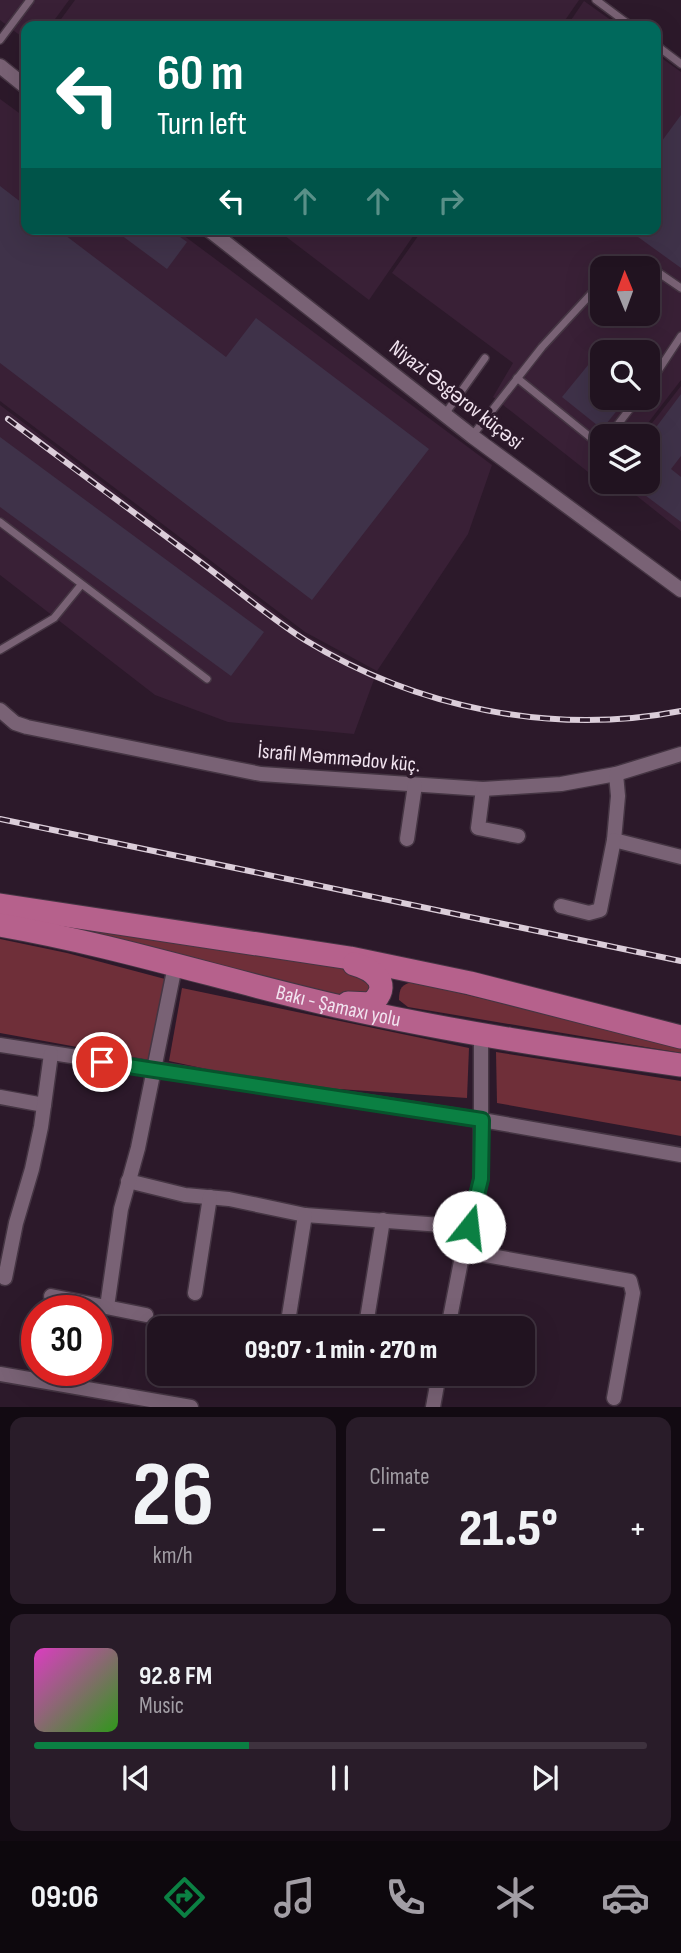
<!DOCTYPE html>
<meta charset="utf-8">
<style>
:root{--surface:#211320;--page:#291c29;--text:#f1f3f6;--muted:#a29ea5;--line:#3e323e;--accent:#0b8043}
body{margin:0;font-family:"Sofia Sans Condensed",sans-serif;background:var(--page);color:var(--text);height:100vh;display:flex;flex-direction:column;font-size:26px;white-space:nowrap}
*{box-sizing:border-box;margin:0}
p{font-size:23px;color:var(--muted)}
.icon{flex:none;width:38px;height:38px;fill:none;stroke:currentColor;stroke-width:2;stroke-linecap:round;stroke-linejoin:round}
.map{position:relative;height:1407px;overflow:hidden}
.drawer{display:flex;flex-direction:column;gap:10px;padding:10px;background:#120a12;flex:1}
.drawer>*{flex:none}
.top-card{position:absolute;left:21px;top:21px;width:640px;height:214px;border-radius:14px;box-shadow:0 7px 28px #0002,0 0 0 2px var(--line);background:#00695c;color:#fff;overflow:hidden}
.needle{width:46px;rotate:359deg}
.fabs{position:absolute;left:590px;top:256px;display:grid;gap:14px}
.fabs a{display:grid;place-items:center;width:70px;height:70px;border-radius:14px;background:var(--surface);box-shadow:0 7px 28px #0002,0 0 0 2px var(--line);font-size:35px}
.speed{position:absolute;left:21px;top:1295px;display:flex;gap:14px;font-size:35px;font-weight:700;text-align:center}
.speed>*{display:grid;place-content:center;width:91px;height:91px;border-radius:50%;background:var(--surface);box-shadow:0 7px 28px #0002,0 0 0 2px var(--line);line-height:1}
.speed .limit{border:10px solid #d22;background:#fff;color:#111}
.pin{position:absolute;display:grid;place-items:center;width:60px;height:60px;color:#fff;margin:-30px;border:4px solid #fff;border-radius:50%;box-shadow:0 2px 7px #0007}
.me{position:absolute;width:77px;margin:-38px;rotate:16deg;stroke-linejoin:round;filter:drop-shadow(0 0 5px #0008)}
.turn{display:flex;align-items:center;gap:24px;height:147px;padding:0 21px;font-size:32px}
.turn .icon{width:91px;height:91px;stroke-width:2.5}
.turn b{display:block;font-size:49px;line-height:60px}
.lanes{display:flex;align-items:center;height:66px;padding:0 21px;background:#0003;justify-content:center;gap:35px;direction:ltr}
.lanes .off{opacity:.35}
.big{font-size:52px;font-weight:800;line-height:1.1}
.drawer .card{flex:1;display:flex;flex-direction:column;justify-content:center;gap:10px;min-width:0;padding:0 24px;border-radius:14px;background:var(--page)}
.drawer .dial{align-items:center;gap:0}
.dial b{font-size:91px;line-height:1}
.song{display:flex;align-items:center;gap:21px}
.cover{width:84px;height:84px;border-radius:10px;background:linear-gradient(135deg,hsl(310 70% 55%),hsl(110 70% 35%))}
.played{height:7px;border-radius:4px;background:linear-gradient(90deg,var(--accent) 35%,var(--line) 35%)}
.keys{display:flex;justify-content:space-around;direction:ltr}
.heat{display:flex;justify-content:space-between;align-items:center;font-size:38px;direction:ltr}
.drawer .tiles{flex:1;display:grid;gap:10px;grid-template-columns:1fr 1fr}
.card:last-child{grid-column:span 2}
.trip{position:absolute;left:147px;top:1316px;width:388px;height:70px;border-radius:14px;background:var(--surface);box-shadow:0 7px 28px #0002,0 0 0 2px var(--line);font-weight:800;line-height:70px;text-align:center}
.menu{display:flex;height:112px;justify-content:space-around;align-items:center;background:#0d080d;color:var(--muted)}
.menu .icon{width:49px;height:49px}
.menu .active{color:var(--accent)}
.menu b{font-size:32px;color:var(--text)}
.map>svg:first-child{display:block}
.built{fill:#392036;fill-rule:evenodd}
.green{fill:#6f2f39}
.building{fill:#3f3249}
.lines{fill:none;stroke-linecap:round;stroke-linejoin:round}
.service-casing{stroke:#453543;stroke-width:10}
.minor-casing{stroke:#453543;stroke-width:17}
.trunk-casing{stroke:#453543;stroke-width:25}
.service{stroke:#796275;stroke-width:7}
.minor{stroke:#796275;stroke-width:14}
.trunk{stroke:#b6618c;stroke-width:23}
.rail-casing{stroke:#dbcdd9;stroke-width:6}
.rail{stroke:#2c192a;stroke-width:3.5;stroke-dasharray:10;stroke-linecap:butt}
.route-casing{stroke:#07532c;stroke-width:18}
.route{stroke:#0b8043;stroke-width:12}
.labels{text-anchor:middle;dominant-baseline:central;stroke-width:7;stroke-linejoin:round;paint-order:stroke}
.street-label{font-size:21px;fill:#f2e4f0;stroke:#2c192a}
</style>
<div class="map">
<svg width="681" height="1407" viewBox="0 0 681 1407">
<rect width="100%" height="100%" fill="#2c192a"/>
<g class="built">
<polygon points="0,0 69,0 50,26 26,26 26,40 0,20"/>
<polygon points="75,0 579,0 561,26 56,26"/>
<polygon points="584,1 619,26 567,26"/>
<path d="M656,54L681,72V380L638,436H602V483L493,397L513,363L392,273L423,229H656ZM602,268H648V313H602ZM602,352H648V397H602Z"/>
<polygon points="0,99 26,118 26,229 175,229 492,465 468,534 377,671 305,632 0,401"/>
<polygon points="276,229 418,229 369,300"/>
<polygon points="681,386 681,531 618,481 648,481 648,436 642,436"/>
<polygon points="0,405 303,634 376,674 354,734 228,722 155,695 0,575"/>
</g>
<g class="green">
<polygon points="31,918 359,971 369,976 371,993 350,998"/>
<polygon points="0,939 67,953 165,979 149,1060 0,1033"/>
<path d="M413,982L681,1046V1053L408,1007L399,1000C399,988 402,984 413,982Z"/>
<polygon points="182,988 469,1048 467,1098 282,1085 169,1061"/>
<polygon points="496,1052 681,1081 681,1136 497,1103"/>
</g>
<g class="building">
<polygon points="681,115 681,268 627,229 656,229 656,149"/>
<polygon points="0,186 26,206 26,229 57,229 226,357 256,318 429,449 312,600 0,363"/>
<polygon points="113,229 169,229 187,242 167,269"/>
<polygon points="602,348 602,397 628,397 602,429 562,397"/>
<polygon points="681,394 681,456 671,469 681,477 681,522 626,481 648,481 648,438"/>
<polygon points="0,437 264,632 231,676 0,507"/>
</g>
<g class="lines">
<defs>
<g id="service">
<polyline points="596,0 631,26"/>
<polyline points="0,40 30,0"/>
<polyline points="656,45 681,64"/>
<polyline points="618,268 632,259 643,262 681,288"/>
<polyline points="517,378 590,437 602,440"/>
<polyline points="648,386 681,336"/>
<polyline points="445,414 485,358"/>
<polyline points="472,436 542,347 602,282"/>
<polyline points="609,436 639,397"/>
<polyline points="0,522 207,679"/>
<polyline points="0,650 54,618 81,585"/>
</g>
<g id="minor">
<polyline points="0,66 26,87"/>
<polyline points="208,229 472,436 681,590"/>
<polyline points="0,710 15,723 27,727 261,774 483,789 561,784 616,774 681,754"/>
<polyline points="616,774 618,796 614,840 681,857"/>
<polyline points="483,789 478,828 518,836"/>
<polyline points="407,839 415,785"/>
<polyline points="561,906 589,913 600,910 614,840"/>
<polyline points="0,1045 482,1120 681,1155"/>
<polyline points="0,1097 44,1105"/>
<polyline points="128,1181 185,1195 229,1199 305,1215 469,1227"/>
<polyline points="463,1251 630,1281 633,1293 614,1398"/>
<polyline points="5,1278 16,1223 32,1169 41,1127 51,1054"/>
<polyline points="195,1293 210,1197"/>
<polyline points="51,1296 146,1315"/>
<polyline points="107,1307 121,1209 138,1148 175,966"/>
<polyline points="367,1319 383,1220"/>
<polyline points="287,1328 305,1215"/>
<polyline points="448,1328 463,1251 481,1179 481,1033"/>
<polyline points="0,1374 191,1407"/>
<polyline points="433,1407 439,1374"/>
</g>
<g id="trunk">
<polyline points="0,905 350,958 470,983 681,1037"/>
<path id="s1" d="M0,925C115,945 227,981 341,1007C453,1032 567,1049 681,1065"/>
<path d="M348,1003L371,1004C393,985 375,970 354,964"/>
</g>
</defs>
<use href="#service" class="service-casing"/>
<use href="#minor" class="minor-casing"/>
<use href="#trunk" class="trunk-casing"/>
<use href="#service" class="service"/>
<use href="#minor" class="minor"/>
<use href="#trunk" class="trunk"/>
<defs>
<g id="rail">
<path d="M8,419C69,465 130,510 191,555C229,583 266,615 305,640C416,708 553,736 681,711"/>
<polyline points="0,819 681,961"/>
</g>
</defs>
<use href="#rail" class="rail-casing"/>
<use href="#rail" class="rail"/>
</g>
<g class="lines">
<defs>
<polyline id="route" points="102,1062 482,1120 481,1179 469,1227"/>
</defs>
<use href="#route" class="route-casing"/>
<use href="#route" class="route"/>
</g>
<g class="labels">
<g class="street-label">
<text transform="translate(456 395) rotate(38)">Niyazi Əsgərov küçəsi</text>
<text transform="translate(339 758) rotate(5)">İsrafil Məmmədov küç.</text>
<text stroke="none"><textPath href="#s1" startOffset="348">Bakı - Şamaxı yolu</textPath></text>
</g>
</g>
</svg>
<div class="fabs">
<a><svg class="needle" viewBox="-14 -14 28 28"><path d="M0-13l5 13h-10z" fill="#e53935"/><path d="M0 13l5-13h-10z" fill="#a29ea5"/></svg></a>
<a><svg class="icon" aria-label="search" viewBox="0 0 24 24"><circle cx="10" cy="10" r="6"/><path d="M15 15l6 6"/></svg></a>
<a><svg class="icon" aria-label="layers" viewBox="0 0 24 24"><path d="M12 4l9 5-9 5-9-5zM3 14l9 5 9-5"/></svg></a>
</div>
<div class="speed"><div class="limit">30</div></div>
<div class="pin" style="left:102px;top:1062px;background:#d93025"><svg class="icon" aria-label="arrive" viewBox="0 0 24 24"><path d="M6 21V4h12l-3 4 3 4H6"/></svg></div>
<svg class="me" style="left:469px;top:1227px" viewBox="-20 -20 40 40"><circle r="19" fill="#fff"/><path d="M0-13L10 11 0 6-10 11z" fill="#0b8043"/></svg>
<div class="trip">09:07 · 1 min · 270 m</div>
<div class="top-card">
<div class="turn"><svg class="icon" aria-label="left" viewBox="0 0 24 24"><path d="M17 20v-9H6M10 6l-5 5 5 5"/></svg><div><b>60 m</b>Turn left</div></div>
<div class="lanes"><svg class="icon" aria-label="left" viewBox="0 0 24 24"><path d="M17 20v-9H6M10 6l-5 5 5 5"/></svg><svg class="icon off" aria-label="ahead" viewBox="0 0 24 24"><path d="M12 20V5M6 11l6-6 6 6"/></svg><svg class="icon off" aria-label="ahead" viewBox="0 0 24 24"><path d="M12 20V5M6 11l6-6 6 6"/></svg><svg class="icon off" aria-label="right" viewBox="0 0 24 24"><path d="M7 20v-9h11M14 6l5 5-5 5"/></svg></div>
</div>
</div>
<section class="drawer">
<div class="tiles">
<div class="card dial"><b>26</b><p>km/h</p></div>
<div class="card"><p>Climate</p>
<div class="heat"><a>−</a><b class="big">21.5°</b><a>+</a></div>
</div>
<div class="card">
<div class="song"><i class="cover"></i><div><b>92.8 FM</b><p>Music</p></div></div>
<div class="played"></div>
<div class="keys"><svg class="icon" aria-label="previous" viewBox="0 0 24 24"><path d="M18 5L8 12l10 7zM5 5v14"/></svg><svg class="icon" aria-label="pause" viewBox="0 0 24 24"><path d="M8 5v14M16 5v14"/></svg><svg class="icon" aria-label="next" viewBox="0 0 24 24"><path d="M6 5l10 7-10 7zM19 5v14"/></svg></div>
</div>
</div>
</section>
<nav class="menu">
<b>09:06</b>
<svg class="icon active" aria-label="directions" viewBox="0 0 24 24"><path d="M12 3l9 9-9 9-9-9zM9 14v-3h6M13 9l2 2-2 2"/></svg>
<svg class="icon" aria-label="music" viewBox="0 0 24 24"><path d="M9 18V5l10-2v13"/><circle cx="6" cy="18" r="3"/><circle cx="16" cy="16" r="3"/></svg>
<svg class="icon" aria-label="phone" viewBox="0 0 24 24"><path d="M5 4h4l2 5-3 2q2 4 5 5l2-3 5 2v4C11 20 4 13 5 4z"/></svg>
<svg class="icon" aria-label="climate" viewBox="0 0 24 24"><path d="M12 3v18M4 7l16 10M4 17L20 7"/></svg>
<svg class="icon" aria-label="car" viewBox="0 0 24 24"><path d="M5 17H2v-5l4-1 3-4h7l3 4 3 1v5h-3M9 17h6M6 11h13"/><circle cx="7" cy="17" r="2"/><circle cx="17" cy="17" r="2"/></svg>
</nav>
